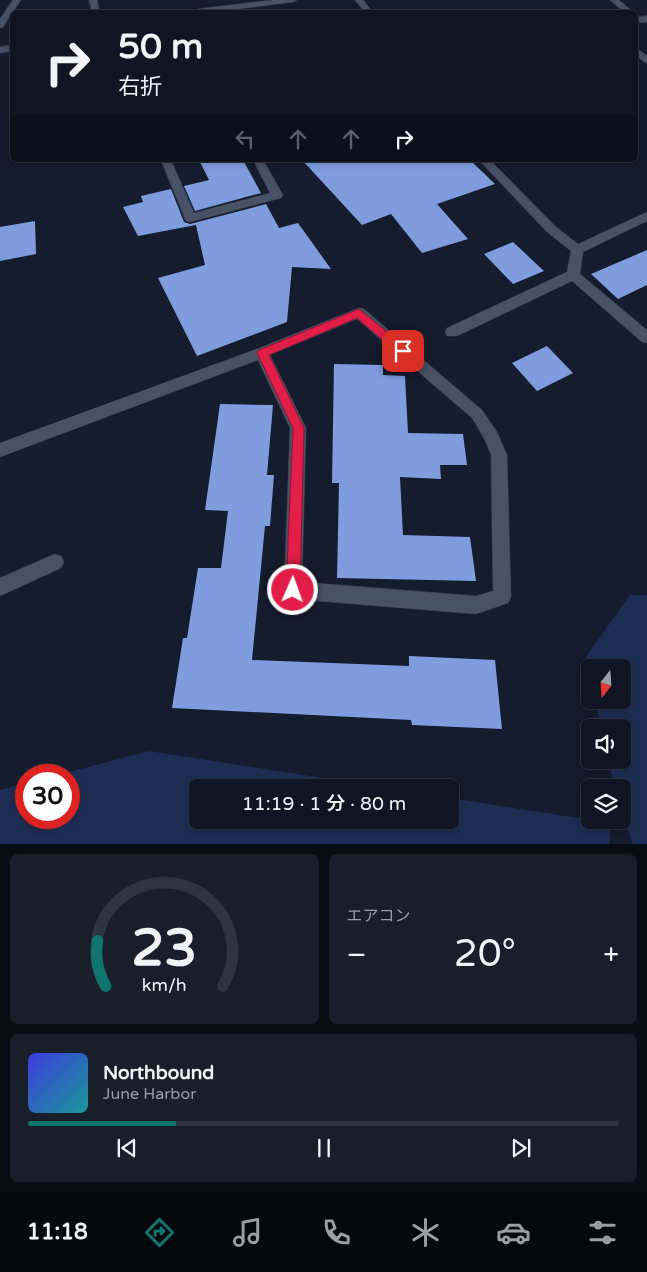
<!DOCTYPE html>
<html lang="ja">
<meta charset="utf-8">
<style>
:root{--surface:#0f1522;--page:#181e2a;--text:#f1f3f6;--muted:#9b9fa5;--line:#2f3440;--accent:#0f766e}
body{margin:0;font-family:"Varela Round","Noto Sans JP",sans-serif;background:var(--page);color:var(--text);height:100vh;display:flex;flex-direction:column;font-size:19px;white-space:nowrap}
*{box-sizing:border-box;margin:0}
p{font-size:16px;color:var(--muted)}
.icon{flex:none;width:28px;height:28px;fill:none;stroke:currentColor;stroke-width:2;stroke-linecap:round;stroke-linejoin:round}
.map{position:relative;height:844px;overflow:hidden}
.drawer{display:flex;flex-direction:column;gap:10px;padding:10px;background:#080c13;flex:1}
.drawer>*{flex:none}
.banner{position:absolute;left:10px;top:10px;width:628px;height:152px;border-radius:8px;box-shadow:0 2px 8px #0003,0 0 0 1px var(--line);background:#0f1522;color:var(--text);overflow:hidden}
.needle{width:32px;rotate:197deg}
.fabs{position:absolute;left:581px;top:659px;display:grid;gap:10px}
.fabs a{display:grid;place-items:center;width:50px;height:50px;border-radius:8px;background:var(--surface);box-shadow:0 2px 8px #0003,0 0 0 1px var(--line);font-size:25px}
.speed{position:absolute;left:15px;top:764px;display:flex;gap:10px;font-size:25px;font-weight:700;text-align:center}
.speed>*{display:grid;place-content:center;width:65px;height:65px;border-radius:50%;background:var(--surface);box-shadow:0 2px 8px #0003,0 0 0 1px var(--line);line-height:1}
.speed .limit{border:8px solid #d22;background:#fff;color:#111}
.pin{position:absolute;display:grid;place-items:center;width:42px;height:42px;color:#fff;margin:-21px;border-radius:10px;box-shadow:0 2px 8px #0006}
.me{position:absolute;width:55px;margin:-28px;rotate:2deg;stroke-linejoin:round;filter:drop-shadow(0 0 4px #0008)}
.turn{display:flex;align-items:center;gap:18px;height:105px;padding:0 25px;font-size:22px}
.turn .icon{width:65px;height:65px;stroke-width:2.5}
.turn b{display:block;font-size:35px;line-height:42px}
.lanes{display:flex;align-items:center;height:48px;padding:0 25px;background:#0003;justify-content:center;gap:25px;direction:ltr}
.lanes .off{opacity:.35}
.big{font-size:38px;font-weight:600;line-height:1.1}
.drawer .widget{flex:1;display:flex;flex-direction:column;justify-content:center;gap:8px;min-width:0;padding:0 18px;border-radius:8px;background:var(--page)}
.drawer .dial{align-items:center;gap:0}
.dial svg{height:130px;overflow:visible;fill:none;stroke:var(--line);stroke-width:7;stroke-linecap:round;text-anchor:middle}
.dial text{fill:var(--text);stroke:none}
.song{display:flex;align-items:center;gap:15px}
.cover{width:60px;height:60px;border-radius:8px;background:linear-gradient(135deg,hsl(240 70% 55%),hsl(180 70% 35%))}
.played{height:5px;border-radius:2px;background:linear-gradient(90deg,var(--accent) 25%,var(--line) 25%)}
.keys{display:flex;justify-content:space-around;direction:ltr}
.heat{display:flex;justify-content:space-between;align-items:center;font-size:28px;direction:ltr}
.drawer .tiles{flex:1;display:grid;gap:10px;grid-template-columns:1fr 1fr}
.widget:last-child{grid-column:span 2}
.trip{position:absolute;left:189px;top:779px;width:270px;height:50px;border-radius:8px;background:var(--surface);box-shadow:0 2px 8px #0003,0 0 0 1px var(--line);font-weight:600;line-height:50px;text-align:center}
.tab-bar{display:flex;height:80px;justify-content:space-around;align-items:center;background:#06080e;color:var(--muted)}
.tab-bar .icon{width:35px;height:35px}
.tab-bar .on{color:var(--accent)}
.tab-bar b{font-size:22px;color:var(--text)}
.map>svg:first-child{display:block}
.green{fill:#1e2d53}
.building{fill:#7f9cde}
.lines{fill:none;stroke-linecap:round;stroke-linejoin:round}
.service-casing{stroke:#333846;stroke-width:1}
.minor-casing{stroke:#333846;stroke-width:1}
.service{fill:#485266;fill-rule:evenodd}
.minor{fill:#485266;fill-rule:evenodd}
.route{fill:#e11d48;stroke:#92132f}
</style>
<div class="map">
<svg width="647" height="845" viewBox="0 0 647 845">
<rect width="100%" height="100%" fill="#141c2d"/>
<g class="green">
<polygon points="630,595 647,595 647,844 633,844 623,815 622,788 615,787 608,760 622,760 622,728 601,727 595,700 622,700 622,668 590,668 590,677 586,657"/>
<polygon points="149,751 381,787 198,788 198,820 450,820 450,798 609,823 610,844 0,844 0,790 26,783 26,818 69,818 69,775 58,775"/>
</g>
<g class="building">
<polygon points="199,160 243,160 261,193 195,211 184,186 209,180"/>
<polygon points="302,160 470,160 495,184 437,204 468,239 422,253 391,214 362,225"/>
<polygon points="171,189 184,222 190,224 266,204 279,228 298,223 331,269 292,267 287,322 197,356 158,278 205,265 196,225 138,236 123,207 143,202 141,196"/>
<polygon points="35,221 36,254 0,261 0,227"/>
<polygon points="513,242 544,271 513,284 484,254"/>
<polygon points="647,250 647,285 618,299 591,274"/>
<polygon points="547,346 573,373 537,391 512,363"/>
<polygon points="334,364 383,365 383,375 405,376 408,433 463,434 467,465 440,465 441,479 400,477 403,535 470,537 476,581 337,578 339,483 332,483"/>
<polygon points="220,404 273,405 267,475 274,475 270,526 265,526 252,660 409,666 409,656 495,660 502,729 412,725 411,720 172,708 183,638 187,638 198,568 221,568 228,511 205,510"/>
</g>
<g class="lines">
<defs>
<polygon id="service" points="161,160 171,160 194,213 270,193 253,160 263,160 283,195 281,198 190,222 186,221"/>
<g id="minor">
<polygon points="13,0 21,0 3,27 0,28 0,19"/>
<polygon points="89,0 97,0 100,12 92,12"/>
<polygon points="273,0 297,0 293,2 214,12 194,12 198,9"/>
<polygon points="355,0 363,0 373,12 365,12"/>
<polygon points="610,0 619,0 633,12 624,12"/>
<polygon points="647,16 647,22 635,23 635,17"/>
<polygon points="12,45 12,51 0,53 0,47"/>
<polygon points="635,47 647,56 647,64 635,55"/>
<polygon points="479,160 490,160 555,226 578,244 647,212 647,221 583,252 580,274 647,330 647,343 642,342 572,281 457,336 447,336 445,332 447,328 567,272 571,251 547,232"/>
<path d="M359,308L364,309L482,410L497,432L507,455L511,597L508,603L476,614L293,599L287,596L284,590L290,428L258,360L0,457V443L257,349ZM357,319L472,418L485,440L491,455L493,591L476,596L302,582L306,428L270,355Z"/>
<polygon points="55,554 61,556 64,562 61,568 0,596 0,578"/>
</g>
</defs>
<use href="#service" class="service-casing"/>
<use href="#minor" class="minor-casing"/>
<use href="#service" class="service"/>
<use href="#minor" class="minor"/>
</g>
<polygon class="route" points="359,309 407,348 407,354 399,354 357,318 269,355 304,428 300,590 298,595 293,597 288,595 286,590 293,428 257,353 259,350"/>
</svg>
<div class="fabs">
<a><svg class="needle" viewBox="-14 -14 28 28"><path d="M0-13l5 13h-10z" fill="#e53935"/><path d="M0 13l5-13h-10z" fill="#9b9fa5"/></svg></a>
<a><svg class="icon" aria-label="sound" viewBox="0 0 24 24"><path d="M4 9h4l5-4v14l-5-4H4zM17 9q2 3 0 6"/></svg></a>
<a><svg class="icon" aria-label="layers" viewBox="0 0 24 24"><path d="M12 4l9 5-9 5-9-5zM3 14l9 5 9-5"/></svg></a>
</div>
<div class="speed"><div class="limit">30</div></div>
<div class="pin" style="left:403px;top:351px;background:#d93025"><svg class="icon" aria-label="arrive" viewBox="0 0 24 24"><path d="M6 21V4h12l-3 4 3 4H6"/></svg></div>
<svg class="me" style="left:293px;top:590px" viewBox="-20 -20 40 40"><circle r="17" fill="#e11d48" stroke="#fff" stroke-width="3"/><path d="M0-11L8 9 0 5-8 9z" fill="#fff"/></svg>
<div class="trip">11:19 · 1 分 · 80 m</div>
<div class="banner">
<div class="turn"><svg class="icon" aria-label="right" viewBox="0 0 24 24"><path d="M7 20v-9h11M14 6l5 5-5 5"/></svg><div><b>50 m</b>右折</div></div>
<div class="lanes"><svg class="icon off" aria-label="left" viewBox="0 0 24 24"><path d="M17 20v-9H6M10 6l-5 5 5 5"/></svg><svg class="icon off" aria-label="ahead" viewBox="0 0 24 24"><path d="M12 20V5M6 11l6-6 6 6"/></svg><svg class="icon off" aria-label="ahead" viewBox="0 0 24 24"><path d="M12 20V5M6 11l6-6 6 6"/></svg><svg class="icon" aria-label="right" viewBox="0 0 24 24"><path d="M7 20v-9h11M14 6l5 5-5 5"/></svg></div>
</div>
</div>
<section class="drawer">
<div class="tiles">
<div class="widget dial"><svg viewBox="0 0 100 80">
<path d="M14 69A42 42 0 1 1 86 69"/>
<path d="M14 69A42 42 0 0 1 9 41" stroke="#0f766e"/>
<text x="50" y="56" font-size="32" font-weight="700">23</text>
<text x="50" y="72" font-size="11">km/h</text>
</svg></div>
<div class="widget"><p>エアコン</p>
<div class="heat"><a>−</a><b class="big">20°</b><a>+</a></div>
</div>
<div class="widget">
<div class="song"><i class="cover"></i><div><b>Northbound</b><p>June Harbor</p></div></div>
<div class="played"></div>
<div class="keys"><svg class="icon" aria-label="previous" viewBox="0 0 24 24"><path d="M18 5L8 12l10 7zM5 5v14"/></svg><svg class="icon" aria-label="pause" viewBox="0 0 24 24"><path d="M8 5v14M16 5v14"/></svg><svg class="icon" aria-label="next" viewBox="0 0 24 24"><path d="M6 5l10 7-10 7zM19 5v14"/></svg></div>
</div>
</div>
</section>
<nav class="tab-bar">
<b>11:18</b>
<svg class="icon on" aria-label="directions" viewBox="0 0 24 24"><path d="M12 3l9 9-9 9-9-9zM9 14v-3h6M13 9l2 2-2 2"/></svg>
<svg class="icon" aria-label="music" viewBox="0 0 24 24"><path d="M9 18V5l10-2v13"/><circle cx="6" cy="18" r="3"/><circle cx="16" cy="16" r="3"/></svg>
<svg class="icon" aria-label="phone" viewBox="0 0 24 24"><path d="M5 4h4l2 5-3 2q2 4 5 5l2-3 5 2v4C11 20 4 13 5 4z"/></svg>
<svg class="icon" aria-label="climate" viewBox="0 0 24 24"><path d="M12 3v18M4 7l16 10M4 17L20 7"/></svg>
<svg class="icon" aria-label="car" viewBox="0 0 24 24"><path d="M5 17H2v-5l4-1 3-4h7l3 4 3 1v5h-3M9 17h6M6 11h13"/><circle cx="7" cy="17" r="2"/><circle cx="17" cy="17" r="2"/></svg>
<svg class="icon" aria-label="filters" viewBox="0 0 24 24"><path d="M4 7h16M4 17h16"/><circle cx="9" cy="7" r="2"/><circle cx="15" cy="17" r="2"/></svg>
</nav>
